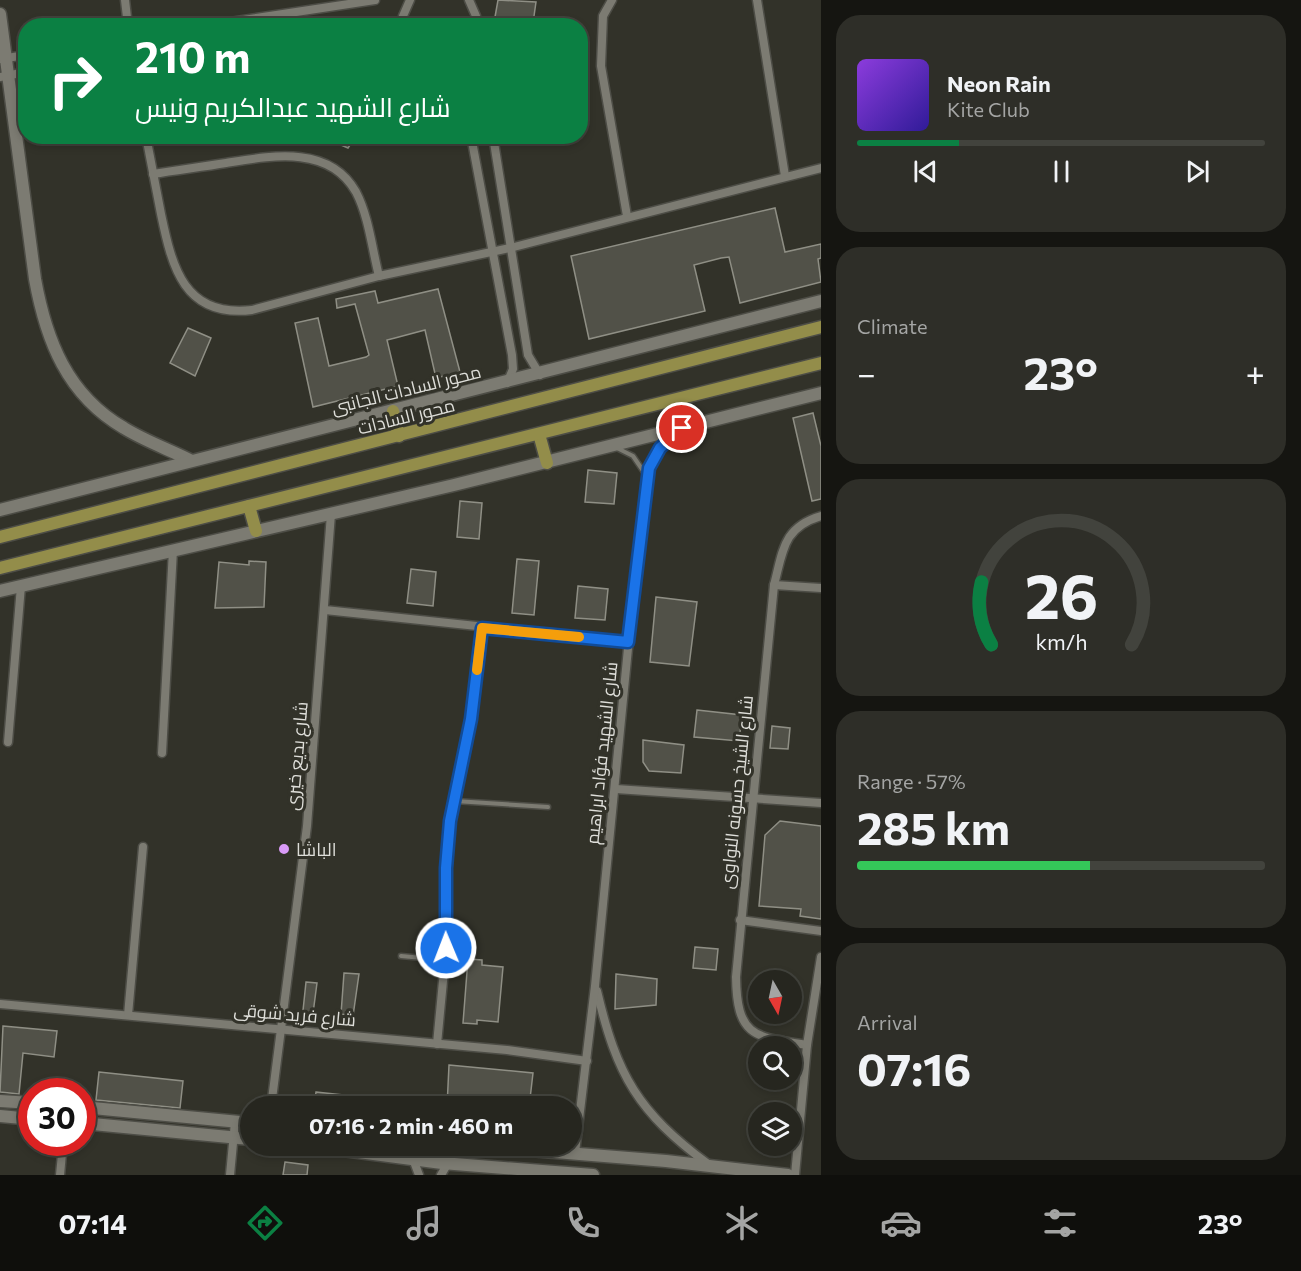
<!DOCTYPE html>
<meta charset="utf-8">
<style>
:root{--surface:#26261f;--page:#2e2e28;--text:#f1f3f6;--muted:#a4a5a4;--line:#42433d;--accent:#0b8043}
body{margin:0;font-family:Commissioner,Cairo,sans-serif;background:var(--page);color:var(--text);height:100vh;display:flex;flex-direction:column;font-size:22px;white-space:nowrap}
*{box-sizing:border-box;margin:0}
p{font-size:20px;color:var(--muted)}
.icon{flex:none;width:33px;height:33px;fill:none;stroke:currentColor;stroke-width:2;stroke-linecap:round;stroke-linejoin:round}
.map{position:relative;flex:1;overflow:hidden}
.side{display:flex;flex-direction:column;gap:15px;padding:15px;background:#151511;width:480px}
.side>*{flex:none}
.hud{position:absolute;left:18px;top:18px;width:570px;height:126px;border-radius:24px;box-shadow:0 3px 9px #0003,0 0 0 2px var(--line);background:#0b8043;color:#fff;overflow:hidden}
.needle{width:39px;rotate:171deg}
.controls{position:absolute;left:748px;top:970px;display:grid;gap:12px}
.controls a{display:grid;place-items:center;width:54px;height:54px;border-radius:50%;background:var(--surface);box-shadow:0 3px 9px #0003,0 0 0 2px var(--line);font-size:30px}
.speed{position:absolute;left:18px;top:1078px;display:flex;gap:12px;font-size:30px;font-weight:700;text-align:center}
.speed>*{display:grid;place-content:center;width:78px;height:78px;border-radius:50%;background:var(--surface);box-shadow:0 3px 9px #0003,0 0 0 2px var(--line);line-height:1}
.speed .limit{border:9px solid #d22;background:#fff;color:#111}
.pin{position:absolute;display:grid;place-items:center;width:51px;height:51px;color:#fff;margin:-26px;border:3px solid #fff;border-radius:50%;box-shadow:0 2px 6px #0007}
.me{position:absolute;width:66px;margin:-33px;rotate:359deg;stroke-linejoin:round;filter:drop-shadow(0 0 4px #0008)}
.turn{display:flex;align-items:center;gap:21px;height:126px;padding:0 18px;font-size:27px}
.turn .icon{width:78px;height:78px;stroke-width:2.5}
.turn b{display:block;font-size:42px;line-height:51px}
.big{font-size:45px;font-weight:700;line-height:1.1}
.side .widget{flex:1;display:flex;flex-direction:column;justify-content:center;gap:9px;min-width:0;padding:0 21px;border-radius:24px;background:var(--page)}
.side .dial{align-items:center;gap:0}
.dial svg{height:156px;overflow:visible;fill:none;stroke:var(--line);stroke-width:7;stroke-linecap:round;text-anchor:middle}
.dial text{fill:var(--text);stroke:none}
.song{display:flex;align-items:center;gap:18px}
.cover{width:72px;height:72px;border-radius:9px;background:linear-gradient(135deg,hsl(270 70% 55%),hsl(250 70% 35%))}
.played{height:6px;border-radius:3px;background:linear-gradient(90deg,var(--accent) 25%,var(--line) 25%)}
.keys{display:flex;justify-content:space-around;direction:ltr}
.heat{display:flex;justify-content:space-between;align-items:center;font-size:33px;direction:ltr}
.charge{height:9px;border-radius:4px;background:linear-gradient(90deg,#34c759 57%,var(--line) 0)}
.trip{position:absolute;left:240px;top:1096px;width:342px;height:60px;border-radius:30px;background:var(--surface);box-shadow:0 3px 9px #0003,0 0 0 2px var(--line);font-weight:700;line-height:60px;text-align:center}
.menu{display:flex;height:96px;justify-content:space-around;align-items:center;background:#0f0f0c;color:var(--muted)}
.menu .icon{width:42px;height:42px}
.menu .active{color:var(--accent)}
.menu b{font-size:27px;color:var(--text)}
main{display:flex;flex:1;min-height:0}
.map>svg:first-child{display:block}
.building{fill:#515148;stroke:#8f8f85;stroke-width:1.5}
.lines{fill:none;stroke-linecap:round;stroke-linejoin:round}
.lane-casing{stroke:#4d4d46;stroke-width:7}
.street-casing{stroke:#4d4d46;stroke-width:11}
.secondary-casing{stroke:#4d4d46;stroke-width:15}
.primary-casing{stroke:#4d4d46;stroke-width:15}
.lane{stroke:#7c7b72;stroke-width:4}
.street{stroke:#7c7b72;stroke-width:8}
.secondary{stroke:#7c7b72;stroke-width:12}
.primary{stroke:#938d4a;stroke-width:12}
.route-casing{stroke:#114b97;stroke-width:15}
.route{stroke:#1a73e8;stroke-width:10}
.slow{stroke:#f59e0b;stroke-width:10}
.poi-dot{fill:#d99af7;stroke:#323229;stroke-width:2}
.labels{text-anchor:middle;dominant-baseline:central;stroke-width:6;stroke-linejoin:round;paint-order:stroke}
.street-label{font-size:18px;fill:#deded9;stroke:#323229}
.poi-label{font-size:18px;fill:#deded9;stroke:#323229;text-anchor:start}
</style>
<main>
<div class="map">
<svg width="821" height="1175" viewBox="0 0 821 1175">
<rect width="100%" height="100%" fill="#323229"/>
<g class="building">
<polygon points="498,0 536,2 533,23 495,17"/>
<polygon points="320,136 356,136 348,148"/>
<polygon points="775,208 785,252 821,244 821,258 818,259 821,282 740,303 729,257 721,258 694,265 705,311 589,339 571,256"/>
<polygon points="438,289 460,372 436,378 425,330 395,338 387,340 398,386 313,407 295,323 318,318 329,366 366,357 369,355 355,304 337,308 336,299 375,291 378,303"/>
<polygon points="188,328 211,338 195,376 170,363"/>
<polygon points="813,413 821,446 821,499 812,501 793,418"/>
<polygon points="588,470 617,473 614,504 585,502"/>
<polygon points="460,501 482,503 479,539 457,537"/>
<polygon points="517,559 539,561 534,615 512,613"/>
<polygon points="249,561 266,562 264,607 215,608 219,562 249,565"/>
<polygon points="411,569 436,572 433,606 407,603"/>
<polygon points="578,586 608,589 605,620 575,618"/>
<polygon points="656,597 697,602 689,666 650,662"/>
<polygon points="697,710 742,715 739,741 694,737"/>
<polygon points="772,726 790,728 788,749 770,748"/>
<polygon points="643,740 684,745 681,773 649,771 643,762"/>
<polygon points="780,821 821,826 821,919 800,916 801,909 759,906 765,835"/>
<polygon points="695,947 718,949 716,970 693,968"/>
<polygon points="468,959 482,960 482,965 503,967 498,1022 477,1020 477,1024 463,1023"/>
<polygon points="344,973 359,974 353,1016 341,1014"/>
<polygon points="616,974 657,979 656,1005 615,1009"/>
<polygon points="306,982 317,983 312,1021 302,1020"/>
<polygon points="3,1026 57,1031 54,1057 23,1053 19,1094 0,1092"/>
<polygon points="449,1065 533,1073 530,1099 501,1095 498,1097 497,1107 447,1107"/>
<polygon points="99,1072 183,1081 180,1108 96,1100"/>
<polygon points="316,1092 408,1102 407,1107 314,1107"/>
<polygon points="285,1162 308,1165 307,1175 283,1175"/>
</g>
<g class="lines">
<defs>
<g id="lane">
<polyline points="617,448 633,456 646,475"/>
<polyline points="455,801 548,807"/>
<polyline points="401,956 445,960"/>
</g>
<g id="street">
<polyline points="125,0 128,26"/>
<polyline points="469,0 476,16 476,26"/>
<polyline points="612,0 603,16 601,66 627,216"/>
<polyline points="757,0 785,176"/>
<polyline points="204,26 375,0"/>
<polyline points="402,26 403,16 410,0"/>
<polyline points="0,59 26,55"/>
<polyline points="0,77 26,72"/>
<path d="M146,136C151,162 156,188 161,214C172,267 184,318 252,310L379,276L510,248L821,168"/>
<polyline points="471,136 512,355 513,369 507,383"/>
<polyline points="493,136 528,355 540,375"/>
<path d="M153,174C177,170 202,167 226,163C270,156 329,144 356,192C369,217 372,249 379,276"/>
<polyline points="774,585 821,588"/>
<polyline points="325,610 628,642"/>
<polyline points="8,742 21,586"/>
<polyline points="162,753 173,550"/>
<polyline points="616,789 821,803"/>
<polyline points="740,920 821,931"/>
<path d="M597,991C617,1076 638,1112 708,1164"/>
<polyline points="0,1004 507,1050 587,1061"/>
<polyline points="128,1015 143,847"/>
<polyline points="437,1044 445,960 446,868 450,821 471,719 482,628"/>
<path d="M807,1045C754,1037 737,1037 736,977L774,585C783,551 783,527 821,516"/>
<polyline points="271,1107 307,826 331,514"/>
<polyline points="575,1153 595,986 630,628 648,475 656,453 679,430"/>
<polyline points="413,1159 419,1175"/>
<polyline points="60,1175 63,1143"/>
<polyline points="230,1175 235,1122"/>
<polyline points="441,1175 448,1163"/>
<polyline points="795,1175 807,1045 821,957"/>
</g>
<g id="secondary">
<path d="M0,14L35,279C46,340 67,395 124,428C145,441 168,449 190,460"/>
<polyline points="0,510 821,301"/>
<polyline points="0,591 454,485 821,393"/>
<polyline points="0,1101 32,1103"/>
<polyline points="82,1107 250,1123"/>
<polyline points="0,1116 32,1119"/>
<polyline points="82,1123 250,1139"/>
<polyline points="313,1146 442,1163 593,1175"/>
<polyline points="481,1146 666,1161 788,1175"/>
</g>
<g id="primary">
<polyline points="393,411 399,436"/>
<polyline points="539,434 547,463"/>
<polyline points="249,506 256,531"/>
<polyline points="0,537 821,327"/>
<polyline points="0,568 821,363"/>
</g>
</defs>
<use href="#lane" class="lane-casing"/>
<use href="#street" class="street-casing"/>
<use href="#secondary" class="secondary-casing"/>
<use href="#primary" class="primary-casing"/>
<use href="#lane" class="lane"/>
<use href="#street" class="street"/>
<use href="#secondary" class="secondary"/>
<use href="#primary" class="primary"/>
</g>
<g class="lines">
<defs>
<polyline id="route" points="446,948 446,868 450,821 471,719 482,628 628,642 649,468 660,448 682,428"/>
</defs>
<use href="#route" class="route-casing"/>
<use href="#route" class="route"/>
<polyline class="slow" points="477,670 482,628 579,637"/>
</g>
<circle class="poi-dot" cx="284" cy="849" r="6"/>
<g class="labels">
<g class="street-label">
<text transform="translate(406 389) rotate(-14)">محور السادات الجانبى</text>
<text transform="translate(406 416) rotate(-14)">محور السادات</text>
<text transform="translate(601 753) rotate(-84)">شارع الشهيد فؤاد ابراهيم</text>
<text transform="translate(296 756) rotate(-85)">شارع بديع خيرى</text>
<text transform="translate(736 792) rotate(-84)">شارع الشيخ حسونه النواوى</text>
<text transform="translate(295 1014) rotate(5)">شارع فريد شوقى</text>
</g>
<g class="poi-label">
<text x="296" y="849">الباشا</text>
</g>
</g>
</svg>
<div class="controls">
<a><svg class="needle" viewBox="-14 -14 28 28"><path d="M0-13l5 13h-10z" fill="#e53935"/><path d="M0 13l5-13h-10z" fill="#a4a5a4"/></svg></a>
<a><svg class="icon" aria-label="search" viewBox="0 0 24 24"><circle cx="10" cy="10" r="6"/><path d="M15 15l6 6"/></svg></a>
<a><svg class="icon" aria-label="layers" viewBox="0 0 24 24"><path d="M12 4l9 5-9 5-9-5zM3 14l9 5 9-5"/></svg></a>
</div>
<div class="speed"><div class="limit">30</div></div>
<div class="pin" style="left:682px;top:428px;background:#d93025"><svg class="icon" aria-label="arrive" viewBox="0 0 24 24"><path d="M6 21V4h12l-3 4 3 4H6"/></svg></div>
<svg class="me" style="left:446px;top:948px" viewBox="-20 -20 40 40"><circle r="17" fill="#1a73e8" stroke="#fff" stroke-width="3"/><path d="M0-11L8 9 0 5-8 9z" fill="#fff"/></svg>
<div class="trip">07:16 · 2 min · 460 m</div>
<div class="hud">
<div class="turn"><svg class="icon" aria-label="right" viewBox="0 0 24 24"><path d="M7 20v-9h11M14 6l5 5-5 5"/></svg><div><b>210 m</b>شارع الشهيد عبدالكريم ونيس</div></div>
</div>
</div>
<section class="side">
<div class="widget">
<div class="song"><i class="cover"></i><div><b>Neon Rain</b><p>Kite Club</p></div></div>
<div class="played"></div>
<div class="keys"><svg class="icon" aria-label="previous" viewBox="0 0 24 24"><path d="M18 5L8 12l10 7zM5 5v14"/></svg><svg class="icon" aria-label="pause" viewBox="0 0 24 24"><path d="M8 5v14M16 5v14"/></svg><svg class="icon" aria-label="next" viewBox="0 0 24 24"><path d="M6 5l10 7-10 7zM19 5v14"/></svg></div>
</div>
<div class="widget"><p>Climate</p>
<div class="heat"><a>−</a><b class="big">23°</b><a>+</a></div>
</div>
<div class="widget dial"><svg viewBox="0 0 100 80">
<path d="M14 69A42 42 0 1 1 86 69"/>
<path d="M14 69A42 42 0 0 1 9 37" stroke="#0b8043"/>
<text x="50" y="56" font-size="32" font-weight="700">26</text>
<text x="50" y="72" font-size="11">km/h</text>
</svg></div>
<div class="widget"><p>Range · 57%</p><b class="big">285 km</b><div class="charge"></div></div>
<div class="widget"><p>Arrival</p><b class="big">07:16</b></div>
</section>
</main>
<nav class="menu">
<b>07:14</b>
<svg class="icon active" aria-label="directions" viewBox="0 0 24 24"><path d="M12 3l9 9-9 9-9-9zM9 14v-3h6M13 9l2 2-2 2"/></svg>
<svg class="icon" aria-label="music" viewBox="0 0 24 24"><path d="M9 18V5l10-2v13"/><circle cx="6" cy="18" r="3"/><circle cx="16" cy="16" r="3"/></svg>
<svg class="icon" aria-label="phone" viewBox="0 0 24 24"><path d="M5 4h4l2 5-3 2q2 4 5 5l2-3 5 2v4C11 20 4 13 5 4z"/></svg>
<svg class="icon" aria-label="climate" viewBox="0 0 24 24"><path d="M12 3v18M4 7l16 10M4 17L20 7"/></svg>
<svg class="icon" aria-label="car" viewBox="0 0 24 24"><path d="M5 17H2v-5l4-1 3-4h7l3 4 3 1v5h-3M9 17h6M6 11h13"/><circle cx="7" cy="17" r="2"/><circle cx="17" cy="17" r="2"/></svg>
<svg class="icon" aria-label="filters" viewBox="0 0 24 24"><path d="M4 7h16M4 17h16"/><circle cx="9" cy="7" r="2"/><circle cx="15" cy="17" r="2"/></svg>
<b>23°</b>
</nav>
